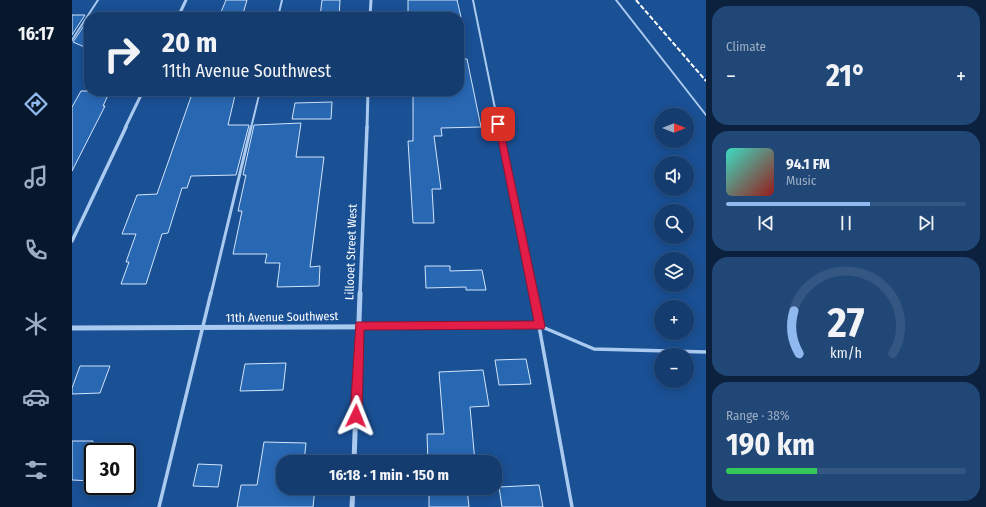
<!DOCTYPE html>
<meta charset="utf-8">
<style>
:root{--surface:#143c6f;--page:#214777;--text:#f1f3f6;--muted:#9dadc3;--line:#335682;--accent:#90b9f0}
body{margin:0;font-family:"Fira Sans Condensed",sans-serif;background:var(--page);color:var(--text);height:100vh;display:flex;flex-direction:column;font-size:15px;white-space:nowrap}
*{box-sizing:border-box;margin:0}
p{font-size:13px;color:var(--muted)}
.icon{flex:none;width:22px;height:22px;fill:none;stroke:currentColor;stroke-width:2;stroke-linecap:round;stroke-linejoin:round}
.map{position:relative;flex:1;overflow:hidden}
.details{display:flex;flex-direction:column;gap:6px;padding:6px;background:#0b213d;width:280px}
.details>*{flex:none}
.banner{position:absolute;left:12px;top:12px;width:380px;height:84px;border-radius:16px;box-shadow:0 2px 10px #0003,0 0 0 1px var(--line);background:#143c6f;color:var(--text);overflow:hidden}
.needle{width:26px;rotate:90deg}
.buttons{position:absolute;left:582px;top:108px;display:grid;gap:8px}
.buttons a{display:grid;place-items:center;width:40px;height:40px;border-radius:50%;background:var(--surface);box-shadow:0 2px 10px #0003,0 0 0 1px var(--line);font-size:20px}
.speed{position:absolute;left:12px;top:443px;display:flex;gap:8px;font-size:20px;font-weight:700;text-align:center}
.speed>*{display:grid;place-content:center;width:52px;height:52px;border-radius:50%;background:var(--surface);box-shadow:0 2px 10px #0003,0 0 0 1px var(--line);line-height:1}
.speed .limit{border:2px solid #111;border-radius:6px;background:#fff;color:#111}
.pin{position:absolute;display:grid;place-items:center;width:34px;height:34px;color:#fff;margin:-17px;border-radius:8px;box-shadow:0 2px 6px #0006}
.me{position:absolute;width:44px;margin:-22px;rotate:2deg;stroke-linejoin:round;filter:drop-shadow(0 0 3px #0008)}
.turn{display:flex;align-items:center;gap:14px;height:84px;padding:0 12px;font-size:18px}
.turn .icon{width:52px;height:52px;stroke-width:2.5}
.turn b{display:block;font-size:28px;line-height:34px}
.big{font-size:30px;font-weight:700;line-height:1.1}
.details .card{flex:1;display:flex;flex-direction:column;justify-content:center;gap:6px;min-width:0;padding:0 14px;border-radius:16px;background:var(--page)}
.details .dial{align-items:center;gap:0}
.dial svg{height:104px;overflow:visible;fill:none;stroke:var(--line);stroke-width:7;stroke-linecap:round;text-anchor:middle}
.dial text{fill:var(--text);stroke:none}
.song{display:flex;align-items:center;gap:12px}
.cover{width:48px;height:48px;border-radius:6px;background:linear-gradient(135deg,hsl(170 70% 55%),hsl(0 70% 35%))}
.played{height:4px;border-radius:2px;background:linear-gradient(90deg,var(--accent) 60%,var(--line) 60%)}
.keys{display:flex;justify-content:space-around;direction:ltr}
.heat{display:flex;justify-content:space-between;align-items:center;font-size:22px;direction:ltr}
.charge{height:6px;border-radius:3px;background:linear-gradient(90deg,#34c759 38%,var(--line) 0)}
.trip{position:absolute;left:204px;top:455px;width:226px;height:40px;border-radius:16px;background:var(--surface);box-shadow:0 2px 10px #0003,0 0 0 1px var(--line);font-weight:700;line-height:40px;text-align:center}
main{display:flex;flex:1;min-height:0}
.tabs{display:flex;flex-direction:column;width:72px;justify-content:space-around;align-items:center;background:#08182c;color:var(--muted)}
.tabs .icon{width:28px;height:28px}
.tabs .on{color:var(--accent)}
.tabs b{font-size:18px;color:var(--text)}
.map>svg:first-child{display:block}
.building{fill:#2867b2;stroke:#d2e5fb}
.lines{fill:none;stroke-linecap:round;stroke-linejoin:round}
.lane-far2{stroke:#abcaf0;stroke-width:2}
.lane-far1{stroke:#abcaf0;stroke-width:3}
.lane{stroke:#abcaf0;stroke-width:3.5}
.street-far2{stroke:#abcaf0;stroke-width:3}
.street-far1{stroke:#abcaf0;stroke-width:3.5}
.street{stroke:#abcaf0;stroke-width:5}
.rail{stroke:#fff;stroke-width:2;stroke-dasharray:5 2;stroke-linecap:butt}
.route{fill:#e11d48;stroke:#92132f}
.labels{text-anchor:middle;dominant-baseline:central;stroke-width:4;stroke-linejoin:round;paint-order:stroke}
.street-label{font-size:12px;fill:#fff;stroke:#1a5094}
</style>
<main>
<nav class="tabs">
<b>16:17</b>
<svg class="icon on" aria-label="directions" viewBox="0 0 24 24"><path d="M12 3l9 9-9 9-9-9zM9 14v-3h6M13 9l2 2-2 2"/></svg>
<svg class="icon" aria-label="music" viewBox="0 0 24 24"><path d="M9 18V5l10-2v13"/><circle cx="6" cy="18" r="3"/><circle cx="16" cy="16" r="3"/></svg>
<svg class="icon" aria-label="phone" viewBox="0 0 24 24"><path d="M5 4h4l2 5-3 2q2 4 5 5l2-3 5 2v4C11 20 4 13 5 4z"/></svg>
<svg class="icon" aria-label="climate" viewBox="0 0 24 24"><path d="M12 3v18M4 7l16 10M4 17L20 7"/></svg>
<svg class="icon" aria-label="car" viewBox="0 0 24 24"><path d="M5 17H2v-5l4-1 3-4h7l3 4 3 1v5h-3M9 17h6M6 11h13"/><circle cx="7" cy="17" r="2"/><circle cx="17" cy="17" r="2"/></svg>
<svg class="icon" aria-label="filters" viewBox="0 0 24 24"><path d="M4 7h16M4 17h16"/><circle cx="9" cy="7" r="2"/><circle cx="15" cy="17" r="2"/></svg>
</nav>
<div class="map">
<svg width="634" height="507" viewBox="0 0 634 507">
<rect width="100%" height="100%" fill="#1a5094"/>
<g class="building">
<polygon points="154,0 175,0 170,17 147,17"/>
<polygon points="250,0 268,0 267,17 248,17"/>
<polygon points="336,0 385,0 389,17 336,17"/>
<polygon points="0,15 13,15 0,35"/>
<polygon points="17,18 17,49 1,42"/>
<polygon points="387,59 395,59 409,127 369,128 370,136 362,136 369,189 360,189 362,223 341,223 336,141 341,141 341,91 387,91"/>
<polygon points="9,91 38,91 31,106 33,106 0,171 0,107"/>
<polygon points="121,91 164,91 156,125 177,125 164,175 119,176 115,188 110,188 96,233 90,234 74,284 49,284 57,262 54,262 64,234 50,234 65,195 85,194"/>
<polygon points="260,102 259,119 220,119 223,103"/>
<polygon points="229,123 224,157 252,157 238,267 248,266 247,286 205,287 208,263 193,263 195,254 161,254 170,211 166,211 174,175 171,175 182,125"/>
<polygon points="353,266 378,266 378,271 410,270 414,290 394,290 394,287 354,288"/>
<polygon points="454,359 459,384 427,385 423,360"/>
<polygon points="214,363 211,390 168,391 173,364"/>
<polygon points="8,366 38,366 28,393 0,394 0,388"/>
<polygon points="411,370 417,406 398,407 403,462 356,462 355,434 372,434 367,372"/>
<polygon points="0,441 21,441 21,481 0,480"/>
<polygon points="192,442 234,443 232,462 211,462 211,488 243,488 241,507 165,507 169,485 185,485"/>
<polygon points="126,464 150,465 146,487 121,486"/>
<polygon points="467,485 471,507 430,507 427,487"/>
<polygon points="357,488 395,488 397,507 357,507"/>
</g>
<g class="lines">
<g class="lane-far2">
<polyline points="401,0 427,128"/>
<polyline points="544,0 634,115"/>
<polyline points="206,17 210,0"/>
<polyline points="0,40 26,0"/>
<polyline points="179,128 188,91"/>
</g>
<g class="lane-far1">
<polyline points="427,127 461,294"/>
<polyline points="139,294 179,127"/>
</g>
<g class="lane">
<polyline points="461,293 500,507"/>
<polyline points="468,326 522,349 634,352"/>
<polyline points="87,507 139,293"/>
</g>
<g class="street-far2">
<polyline points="106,17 114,0"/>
<polyline points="298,17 299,0"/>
<polyline points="53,128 71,91"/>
<polyline points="295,128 296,91"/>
</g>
<g class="street-far1">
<polyline points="0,241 54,127"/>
<polyline points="288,294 295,127"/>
</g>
<g class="street">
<polyline points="0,328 468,326"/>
<polyline points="282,462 288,293"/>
<polyline points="280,507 281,488"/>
</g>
<polyline class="rail" points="564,0 634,81"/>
</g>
<polygon class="route" points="426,121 430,124 473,326 472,329 292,330 290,416 288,420 284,422 280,420 278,416 284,322 462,321 423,124"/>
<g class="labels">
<g class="street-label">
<text transform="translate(279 252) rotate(-88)">Lillooet Street West</text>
<text transform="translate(210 317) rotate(-1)">11th Avenue Southwest</text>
</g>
</g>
</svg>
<div class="buttons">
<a><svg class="needle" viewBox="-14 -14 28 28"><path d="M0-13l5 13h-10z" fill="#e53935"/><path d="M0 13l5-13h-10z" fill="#9dadc3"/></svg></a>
<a><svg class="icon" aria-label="sound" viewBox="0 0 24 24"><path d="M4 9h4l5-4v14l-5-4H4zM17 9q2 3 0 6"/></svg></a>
<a><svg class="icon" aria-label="search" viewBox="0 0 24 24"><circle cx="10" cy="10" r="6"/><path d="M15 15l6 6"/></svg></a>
<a><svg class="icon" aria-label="layers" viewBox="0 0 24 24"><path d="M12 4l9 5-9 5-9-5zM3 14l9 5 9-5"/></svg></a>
<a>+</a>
<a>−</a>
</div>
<div class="speed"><div class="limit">30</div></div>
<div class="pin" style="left:426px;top:124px;background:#d93025"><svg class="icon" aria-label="arrive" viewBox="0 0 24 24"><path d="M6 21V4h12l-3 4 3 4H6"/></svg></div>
<svg class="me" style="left:284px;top:416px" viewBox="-20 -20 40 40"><path d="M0-17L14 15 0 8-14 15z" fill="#e11d48" stroke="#fff" stroke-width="4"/></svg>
<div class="trip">16:18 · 1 min · 150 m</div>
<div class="banner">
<div class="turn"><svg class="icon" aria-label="right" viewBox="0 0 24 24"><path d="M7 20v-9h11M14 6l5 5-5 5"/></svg><div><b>20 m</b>11th Avenue Southwest</div></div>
</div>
</div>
<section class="details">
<div class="card"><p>Climate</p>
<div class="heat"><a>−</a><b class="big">21°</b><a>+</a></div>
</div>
<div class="card">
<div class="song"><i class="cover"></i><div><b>94.1 FM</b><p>Music</p></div></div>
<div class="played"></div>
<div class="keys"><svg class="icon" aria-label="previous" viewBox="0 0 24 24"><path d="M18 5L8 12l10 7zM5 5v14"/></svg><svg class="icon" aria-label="pause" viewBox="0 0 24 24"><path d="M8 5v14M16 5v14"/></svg><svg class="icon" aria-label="next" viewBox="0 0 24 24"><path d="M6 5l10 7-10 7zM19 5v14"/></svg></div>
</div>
<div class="card dial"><svg viewBox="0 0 100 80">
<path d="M14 69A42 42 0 1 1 86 69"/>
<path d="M14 69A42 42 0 0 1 10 36" stroke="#90b9f0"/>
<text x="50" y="56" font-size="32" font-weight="700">27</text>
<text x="50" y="72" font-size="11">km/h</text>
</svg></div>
<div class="card"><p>Range · 38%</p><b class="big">190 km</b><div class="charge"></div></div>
</section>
</main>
